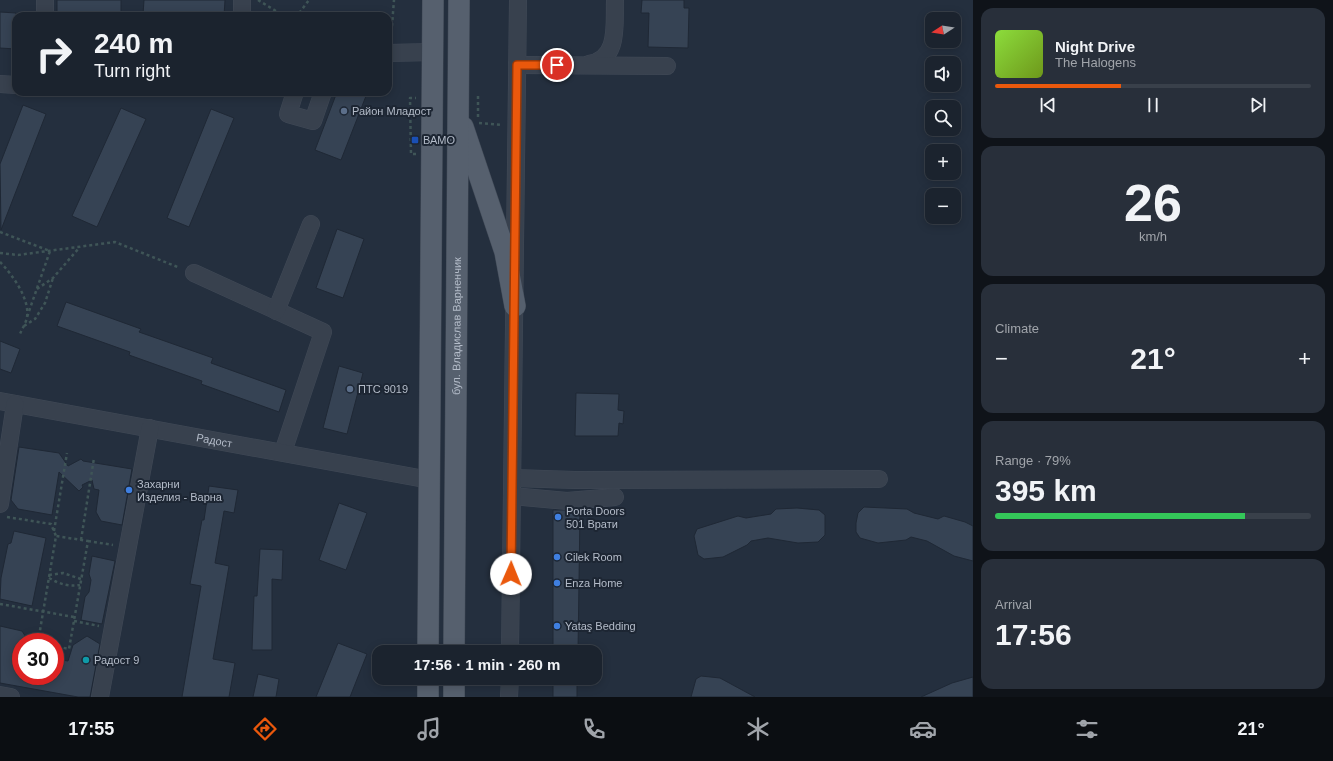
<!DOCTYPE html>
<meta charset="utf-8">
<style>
:root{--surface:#1b232e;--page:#282f3a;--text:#f1f3f6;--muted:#a0a4aa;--line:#39404a;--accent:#ea580c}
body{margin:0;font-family:Arial,sans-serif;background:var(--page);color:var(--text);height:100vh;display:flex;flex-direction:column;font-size:15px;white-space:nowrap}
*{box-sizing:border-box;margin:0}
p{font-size:13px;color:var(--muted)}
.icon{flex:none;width:22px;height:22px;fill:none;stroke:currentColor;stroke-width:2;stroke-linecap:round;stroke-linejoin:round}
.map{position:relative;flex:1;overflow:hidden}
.details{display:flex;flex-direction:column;gap:8px;padding:8px;background:#0f1319;width:360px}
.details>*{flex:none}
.guide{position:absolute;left:12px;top:12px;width:380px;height:84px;border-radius:12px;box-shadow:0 2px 10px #0003,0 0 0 1px var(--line);background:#1b232e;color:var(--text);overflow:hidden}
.needle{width:26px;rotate:258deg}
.buttons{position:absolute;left:925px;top:12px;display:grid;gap:8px}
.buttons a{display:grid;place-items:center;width:36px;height:36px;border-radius:8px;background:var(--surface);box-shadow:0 2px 10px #0003,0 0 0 1px var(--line);font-size:20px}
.speed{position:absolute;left:12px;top:633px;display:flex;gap:8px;font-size:20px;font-weight:700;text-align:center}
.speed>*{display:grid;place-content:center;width:52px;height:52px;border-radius:50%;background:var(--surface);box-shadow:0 2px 10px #0003,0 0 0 1px var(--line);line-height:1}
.speed .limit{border:6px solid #d22;background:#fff;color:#111}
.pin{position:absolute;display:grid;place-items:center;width:34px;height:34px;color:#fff;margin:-17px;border:2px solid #fff;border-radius:50%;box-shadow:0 1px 4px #0007}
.me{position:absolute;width:44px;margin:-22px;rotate:1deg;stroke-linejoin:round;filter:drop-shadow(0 0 3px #0008)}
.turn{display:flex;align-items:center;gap:14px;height:84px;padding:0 16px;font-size:18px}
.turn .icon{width:52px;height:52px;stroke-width:2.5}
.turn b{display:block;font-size:28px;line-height:34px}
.big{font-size:30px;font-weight:800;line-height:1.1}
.details .tile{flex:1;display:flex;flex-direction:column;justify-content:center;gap:6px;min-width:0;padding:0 14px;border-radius:12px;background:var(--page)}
.details .dial{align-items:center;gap:0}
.dial b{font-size:52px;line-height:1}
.song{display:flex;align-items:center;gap:12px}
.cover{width:48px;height:48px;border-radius:6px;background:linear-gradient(135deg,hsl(90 70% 55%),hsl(80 70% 35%))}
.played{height:4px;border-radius:2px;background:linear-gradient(90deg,var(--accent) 40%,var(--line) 40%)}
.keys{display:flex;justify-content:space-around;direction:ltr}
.heat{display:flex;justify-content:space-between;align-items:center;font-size:22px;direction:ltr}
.charge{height:6px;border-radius:3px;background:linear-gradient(90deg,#34c759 79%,var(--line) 0)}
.trip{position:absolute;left:372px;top:645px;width:230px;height:40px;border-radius:12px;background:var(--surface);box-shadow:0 2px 10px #0003,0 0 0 1px var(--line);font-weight:800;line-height:40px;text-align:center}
.tab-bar{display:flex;height:64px;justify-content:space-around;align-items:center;background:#0b0e12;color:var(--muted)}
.tab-bar .icon{width:28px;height:28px}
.tab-bar .current{color:var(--accent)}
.tab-bar b{font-size:18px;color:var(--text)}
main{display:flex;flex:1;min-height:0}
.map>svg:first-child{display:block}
.building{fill:#364354;stroke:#1f2835}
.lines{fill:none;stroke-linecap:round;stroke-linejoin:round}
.minor-casing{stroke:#414a57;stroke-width:18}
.major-casing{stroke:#414a57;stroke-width:22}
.path{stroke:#3f5557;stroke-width:2.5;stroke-dasharray:3 3;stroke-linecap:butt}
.minor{stroke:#38414e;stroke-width:17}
.major{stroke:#56606e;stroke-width:21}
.route-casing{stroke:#983908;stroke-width:10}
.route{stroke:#ea580c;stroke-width:7}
.service-dot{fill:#5c6f8a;stroke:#1d2633;stroke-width:1.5}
.transit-dot{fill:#1a4fb4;stroke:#1d2633;stroke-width:1.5}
.shop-dot{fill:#3f7fe0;stroke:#1d2633;stroke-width:1.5}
.culture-dot{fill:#0f9aa8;stroke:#1d2633;stroke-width:1.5}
.labels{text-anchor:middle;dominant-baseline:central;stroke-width:4;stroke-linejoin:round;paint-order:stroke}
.poi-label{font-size:11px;fill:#b4bcc9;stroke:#1d2633;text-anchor:start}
.street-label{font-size:11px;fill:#b4bcc9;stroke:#1d2633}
</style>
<main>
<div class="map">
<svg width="973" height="697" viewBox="0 0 973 697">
<rect width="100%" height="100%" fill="#242f3e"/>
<g class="building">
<rect x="57" y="0" width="64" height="16"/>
<polygon points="144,0 225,0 224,16 143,15"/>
<polygon points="642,0 684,0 684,8 689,8 688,48 648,47 649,13 641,13"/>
<polygon points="0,12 16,13 16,49 0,48"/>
<polygon points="337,92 356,92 366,96 341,160 315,150"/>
<polygon points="23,105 46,114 1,230 0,164"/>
<polygon points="121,108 146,119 97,227 72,216"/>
<polygon points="211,109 234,118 189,227 167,218"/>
<polygon points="337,229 364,239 343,298 316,288"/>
<polygon points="66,302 141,329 139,332 213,358 211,363 286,390 279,412 201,384 202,381 129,355 130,352 57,326"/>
<polygon points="0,341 20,349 11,373 0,369"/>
<polygon points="339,366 363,373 347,434 323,428"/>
<polygon points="576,393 619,394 618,410 624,411 623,424 619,423 618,436 575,436"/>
<polygon points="19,447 59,453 68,466 81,459 83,461 132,469 122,525 101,521 96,512 99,490 94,489 92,480 82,485 83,487 79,491 59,472 52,515 18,509 11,500"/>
<polygon points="209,486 238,490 234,513 224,511 215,563 229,566 213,659 235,663 229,697 182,697 201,586 190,584 202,520 204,520"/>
<polygon points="339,503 367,513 346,570 319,560"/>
<polygon points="864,507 907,509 914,513 938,519 944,516 965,522 973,526 973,561 954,556 927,541 911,537 906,540 878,543 860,538 856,532 856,523 858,513"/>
<polygon points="797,508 819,510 825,515 825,535 818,542 798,543 768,538 751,541 747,545 723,557 704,559 698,555 694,536 697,529 738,516 746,518 771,514 776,509"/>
<polygon points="553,510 580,510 578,652 553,652"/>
<polygon points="14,531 46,538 32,606 0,599 1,578 8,544 11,543"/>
<polygon points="260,549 283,550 282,580 272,579 272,650 252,650 254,596 257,596"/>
<polygon points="92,556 115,561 102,624 81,620 85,597 89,592 91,580 89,574"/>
<polygon points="0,626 22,631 29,642 21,642 21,676 55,676 55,659 68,661 73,645 87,636 100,644 90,697 78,697 0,683"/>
<polygon points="338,643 367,654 350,697 316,697"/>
<polygon points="258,674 279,679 276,697 253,697"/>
<polygon points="701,676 720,678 755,697 691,697 696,679"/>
<polygon points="973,677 973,697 921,697 952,683"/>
<rect x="553" y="678" width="24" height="19"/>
</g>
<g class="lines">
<defs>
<g id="minor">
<polyline points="45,0 45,16"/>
<polyline points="242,16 242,0"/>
<polyline points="388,53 433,52"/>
<path d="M589,64C620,59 614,24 615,0"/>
<polyline points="517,65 667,66"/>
<polyline points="0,84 16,85"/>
<polyline points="295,92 288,114 313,121 323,92"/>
<polyline points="194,273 323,332 283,452"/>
<polyline points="276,311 311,224"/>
<path id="s1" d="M0,401L430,480"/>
<polyline points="513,478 575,480 879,479"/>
<polyline points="512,496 567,501 615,497"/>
<polyline points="0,504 15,404"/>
<polyline points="510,652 518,0"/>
<polyline points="0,695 11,697"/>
<polyline points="100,697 150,428"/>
<polyline points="509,697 510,678"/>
</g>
<g id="major">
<polyline points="463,127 505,252 515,306"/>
<polyline points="428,652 433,0"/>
<path id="s2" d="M454,652L459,0"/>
<polyline points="428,697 428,678"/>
<polyline points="454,697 454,678"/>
</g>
</defs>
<use href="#minor" class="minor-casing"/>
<use href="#major" class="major-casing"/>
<g class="path">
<polyline points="258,0 284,16"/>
<polyline points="294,16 300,12 309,0"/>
<polyline points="391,38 394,0"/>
<polyline points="478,96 478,118"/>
<polyline points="479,123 502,125"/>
<polyline points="416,154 411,154 410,98 416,98"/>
<polyline points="0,232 50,251 27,317"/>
<polyline points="0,253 18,255 115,242 180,268"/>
<path d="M0,262C12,274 30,299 27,317C26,323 22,329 20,334"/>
<polyline points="37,289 53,278 79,248"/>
<polyline points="24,326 35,319 45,303 53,278"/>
<polyline points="7,517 51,524 56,536"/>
<polyline points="54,531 67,453"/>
<polyline points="81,540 94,458"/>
<polyline points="88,541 113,545"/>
<polyline points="49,575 63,573 81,579"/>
<path d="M49,578C60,584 68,587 80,585"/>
<polyline points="0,604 74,617"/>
<polyline points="74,621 99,626"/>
<polyline points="38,642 56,536 88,541 69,649 55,646"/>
</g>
<use href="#minor" class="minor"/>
<use href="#major" class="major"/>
</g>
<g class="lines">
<defs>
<polyline id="route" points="511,574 517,65 557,65"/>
</defs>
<use href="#route" class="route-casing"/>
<use href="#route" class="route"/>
</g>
<g class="service-dot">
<circle cx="344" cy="111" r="4"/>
<circle cx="350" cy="389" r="4"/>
</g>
<rect class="transit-dot" x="411" y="136" width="8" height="8" rx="2"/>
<g class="shop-dot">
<circle cx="129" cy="490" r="4"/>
<circle cx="558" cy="517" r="4"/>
<circle cx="557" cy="557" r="4"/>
<circle cx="557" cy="583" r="4"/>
<circle cx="557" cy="626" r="4"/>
</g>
<circle class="culture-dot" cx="86" cy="660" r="4"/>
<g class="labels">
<g class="poi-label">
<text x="352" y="111">Район Младост</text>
<text x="423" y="140">ВАМО</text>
<text x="358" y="389">ПТС 9019</text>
<text x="137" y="484">Захарни<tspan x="137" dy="13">Изделия - Варна</tspan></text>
<text x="566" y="511">Porta Doors<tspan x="566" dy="13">501 Врати</tspan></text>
<text x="565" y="557">Cilek Room</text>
<text x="565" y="583">Enza Home</text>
<text x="565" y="626">Yataş Bedding</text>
<text x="94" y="660">Радост 9</text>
</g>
<g class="street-label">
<text stroke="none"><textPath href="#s2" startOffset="326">бул. Владислав Варненчик</textPath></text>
<text stroke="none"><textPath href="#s1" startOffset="218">Радост</textPath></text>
</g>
</g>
</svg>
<div class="buttons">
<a><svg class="needle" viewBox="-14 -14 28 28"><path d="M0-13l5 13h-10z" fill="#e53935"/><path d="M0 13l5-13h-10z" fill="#a0a4aa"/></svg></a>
<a><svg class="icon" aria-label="sound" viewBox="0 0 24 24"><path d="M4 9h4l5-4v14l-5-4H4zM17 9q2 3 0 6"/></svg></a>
<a><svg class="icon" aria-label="search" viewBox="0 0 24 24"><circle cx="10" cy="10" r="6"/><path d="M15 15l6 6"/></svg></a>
<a>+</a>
<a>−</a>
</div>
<div class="speed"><div class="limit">30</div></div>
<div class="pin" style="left:557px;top:65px;background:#d93025"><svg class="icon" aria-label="arrive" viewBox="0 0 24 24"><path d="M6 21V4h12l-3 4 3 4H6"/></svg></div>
<svg class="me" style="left:511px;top:574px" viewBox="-20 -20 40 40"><circle r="19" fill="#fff"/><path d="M0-13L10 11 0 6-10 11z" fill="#ea580c"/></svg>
<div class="trip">17:56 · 1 min · 260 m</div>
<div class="guide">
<div class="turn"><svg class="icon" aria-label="right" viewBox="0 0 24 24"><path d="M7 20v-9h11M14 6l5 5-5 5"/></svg><div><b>240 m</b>Turn right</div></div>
</div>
</div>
<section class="details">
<div class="tile">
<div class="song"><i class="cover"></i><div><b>Night Drive</b><p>The Halogens</p></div></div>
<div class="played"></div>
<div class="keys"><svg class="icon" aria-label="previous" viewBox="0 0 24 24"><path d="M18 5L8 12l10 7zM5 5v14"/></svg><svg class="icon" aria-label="pause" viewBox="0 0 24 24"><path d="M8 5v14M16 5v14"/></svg><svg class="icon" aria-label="next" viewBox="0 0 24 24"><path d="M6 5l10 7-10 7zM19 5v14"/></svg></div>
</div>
<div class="tile dial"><b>26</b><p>km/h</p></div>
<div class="tile"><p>Climate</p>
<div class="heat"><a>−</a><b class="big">21°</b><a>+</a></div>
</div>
<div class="tile"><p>Range · 79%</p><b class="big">395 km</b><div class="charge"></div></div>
<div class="tile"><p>Arrival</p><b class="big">17:56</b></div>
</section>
</main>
<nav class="tab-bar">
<b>17:55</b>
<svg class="icon current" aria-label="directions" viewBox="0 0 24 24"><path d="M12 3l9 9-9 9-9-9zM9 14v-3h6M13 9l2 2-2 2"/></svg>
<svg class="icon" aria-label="music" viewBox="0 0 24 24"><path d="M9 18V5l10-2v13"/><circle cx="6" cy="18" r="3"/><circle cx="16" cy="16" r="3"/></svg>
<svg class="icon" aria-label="phone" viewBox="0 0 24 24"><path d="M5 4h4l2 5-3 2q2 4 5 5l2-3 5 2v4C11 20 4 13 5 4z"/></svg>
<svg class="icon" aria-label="climate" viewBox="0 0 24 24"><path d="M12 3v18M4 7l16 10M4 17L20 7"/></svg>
<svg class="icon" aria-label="car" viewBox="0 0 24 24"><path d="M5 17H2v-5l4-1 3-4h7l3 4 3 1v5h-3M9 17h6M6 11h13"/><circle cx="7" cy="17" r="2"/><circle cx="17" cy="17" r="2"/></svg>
<svg class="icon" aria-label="filters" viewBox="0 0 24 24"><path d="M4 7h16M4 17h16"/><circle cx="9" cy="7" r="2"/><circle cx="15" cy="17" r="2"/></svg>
<b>21°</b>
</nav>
